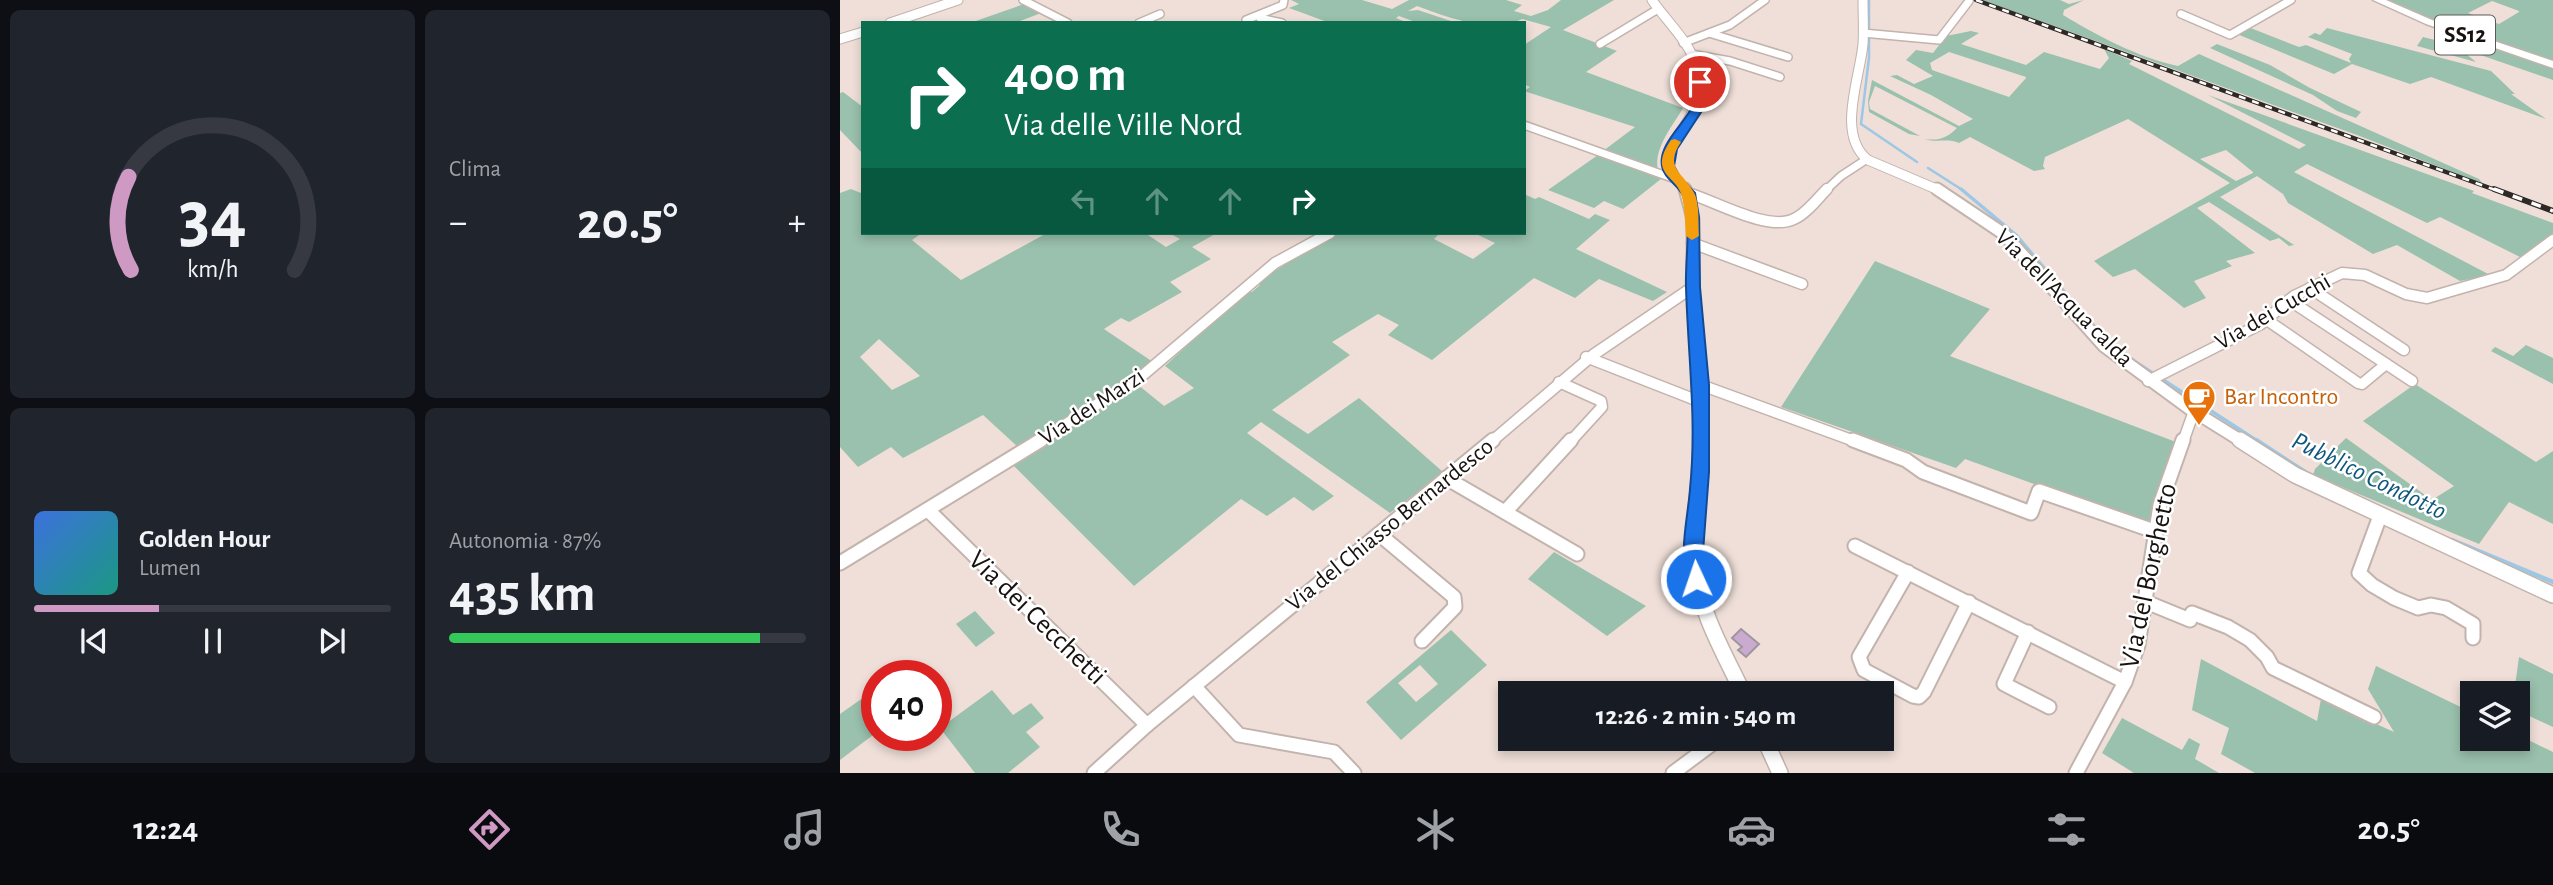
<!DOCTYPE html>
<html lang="it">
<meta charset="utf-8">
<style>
:root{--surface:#171b24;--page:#20242c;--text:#f1f3f6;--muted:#9ea1a6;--line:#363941;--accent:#ce99c2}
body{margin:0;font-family:"Alegreya Sans",sans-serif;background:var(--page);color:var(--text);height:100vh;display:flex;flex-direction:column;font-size:26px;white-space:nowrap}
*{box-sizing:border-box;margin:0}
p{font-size:23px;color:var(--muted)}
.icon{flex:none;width:38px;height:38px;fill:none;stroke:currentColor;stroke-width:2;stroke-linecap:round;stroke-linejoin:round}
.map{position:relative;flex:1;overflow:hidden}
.details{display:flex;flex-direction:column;gap:10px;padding:10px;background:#0d0f14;width:840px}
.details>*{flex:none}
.hud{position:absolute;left:21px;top:21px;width:665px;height:214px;border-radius:0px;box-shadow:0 4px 10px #0003;background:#0b6e4f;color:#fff;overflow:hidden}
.fabs{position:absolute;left:1620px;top:681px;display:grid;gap:14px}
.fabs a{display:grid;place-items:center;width:70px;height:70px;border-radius:0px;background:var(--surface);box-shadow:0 4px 10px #0003;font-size:35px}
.speed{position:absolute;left:21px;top:660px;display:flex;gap:14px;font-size:35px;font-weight:700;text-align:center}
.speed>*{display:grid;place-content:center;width:91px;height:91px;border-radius:50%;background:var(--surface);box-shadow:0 4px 10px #0003;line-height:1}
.speed .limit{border:10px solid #d22;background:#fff;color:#111}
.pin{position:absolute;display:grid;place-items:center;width:60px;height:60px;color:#fff;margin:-30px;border:4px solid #fff;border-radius:50%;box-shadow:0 2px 7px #0007}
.me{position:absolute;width:77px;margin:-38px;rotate:357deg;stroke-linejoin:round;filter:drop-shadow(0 0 5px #0008)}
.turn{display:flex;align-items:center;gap:24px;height:147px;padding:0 28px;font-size:32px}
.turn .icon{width:91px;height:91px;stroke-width:2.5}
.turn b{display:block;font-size:49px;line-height:60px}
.lanes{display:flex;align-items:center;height:66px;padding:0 28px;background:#0003;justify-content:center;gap:35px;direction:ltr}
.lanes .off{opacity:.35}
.big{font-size:52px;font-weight:700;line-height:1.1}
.details .widget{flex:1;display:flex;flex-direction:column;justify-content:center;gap:10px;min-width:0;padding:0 24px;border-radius:10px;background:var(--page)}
.details .dial{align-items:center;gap:0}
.dial svg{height:182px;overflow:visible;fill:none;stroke:var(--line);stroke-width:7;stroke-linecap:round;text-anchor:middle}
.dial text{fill:var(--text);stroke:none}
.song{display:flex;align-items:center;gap:21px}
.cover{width:84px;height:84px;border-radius:10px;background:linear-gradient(135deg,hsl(220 70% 55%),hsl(170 70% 35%))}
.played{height:7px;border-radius:4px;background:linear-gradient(90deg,var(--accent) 35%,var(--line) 35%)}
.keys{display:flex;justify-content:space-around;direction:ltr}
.heat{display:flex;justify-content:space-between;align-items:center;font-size:38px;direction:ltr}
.charge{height:10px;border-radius:5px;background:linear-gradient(90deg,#34c759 87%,var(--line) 0)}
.details .tiles{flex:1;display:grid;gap:10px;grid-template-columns:repeat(2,1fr)}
.trip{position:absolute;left:658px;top:681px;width:396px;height:70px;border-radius:0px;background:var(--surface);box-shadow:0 4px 10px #0003;font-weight:700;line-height:70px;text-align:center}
.tabs{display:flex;height:112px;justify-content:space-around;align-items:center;background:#090b0e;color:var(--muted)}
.tabs .icon{width:49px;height:49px}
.tabs .selected{color:var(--accent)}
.tabs b{font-size:32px;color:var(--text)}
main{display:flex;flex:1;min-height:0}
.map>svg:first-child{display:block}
.green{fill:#9ac1ad;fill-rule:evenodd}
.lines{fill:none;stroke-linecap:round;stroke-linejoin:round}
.stream-far2{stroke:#9cc7e5;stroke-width:2.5}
.stream-far1{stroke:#9cc7e5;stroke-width:3.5}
.stream{stroke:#9cc7e5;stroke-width:4.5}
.building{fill:#cbaacf;stroke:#9e95a0;stroke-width:2}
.minor-far2-casing{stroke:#c2b3ac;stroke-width:10}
.minor-far1-casing{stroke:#c2b3ac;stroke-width:13}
.minor-casing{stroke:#c2b3ac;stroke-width:17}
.tertiary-far2-casing{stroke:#c2b3ac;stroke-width:11}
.tertiary-far1-casing{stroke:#c2b3ac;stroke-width:15}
.tertiary-casing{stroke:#c2b3ac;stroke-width:18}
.primary-casing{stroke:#c2b3ac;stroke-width:3}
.minor-far2{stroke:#fff;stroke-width:7}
.minor-far1{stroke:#fff;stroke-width:10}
.minor{stroke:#fff;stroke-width:13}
.tertiary-far2{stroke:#fff;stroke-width:9}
.tertiary-far1{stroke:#fff;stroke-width:11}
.tertiary{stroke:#fff;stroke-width:15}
.primary{fill:#fff;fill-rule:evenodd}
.rail-far1-casing{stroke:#2f2926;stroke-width:4.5}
.rail-casing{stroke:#2f2926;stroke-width:6}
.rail-far1{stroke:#fff;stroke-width:2.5;stroke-dasharray:7;stroke-linecap:butt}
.rail{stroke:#fff;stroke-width:3.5;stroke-dasharray:10;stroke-linecap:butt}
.route{fill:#1a73e8;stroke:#114b97;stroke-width:2}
.slow{fill:#f59e0b}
.labels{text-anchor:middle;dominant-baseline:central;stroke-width:5;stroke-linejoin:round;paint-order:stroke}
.shield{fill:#fff;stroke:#5d5958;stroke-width:2}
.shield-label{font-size:23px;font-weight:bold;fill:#171210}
.street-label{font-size:24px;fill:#171210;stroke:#fff}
.food-label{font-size:24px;fill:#c56008;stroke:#fff;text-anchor:start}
.water-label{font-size:26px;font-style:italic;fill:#0d567e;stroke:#fff}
.near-street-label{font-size:28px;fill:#171210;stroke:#fff}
</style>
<main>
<section class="details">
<div class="tiles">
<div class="widget dial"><svg viewBox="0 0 100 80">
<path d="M14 69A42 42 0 1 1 86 69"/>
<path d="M14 69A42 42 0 0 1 13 28" stroke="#ce99c2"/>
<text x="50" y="56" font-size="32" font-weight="700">34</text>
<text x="50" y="72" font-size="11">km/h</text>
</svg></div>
<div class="widget"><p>Clima</p>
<div class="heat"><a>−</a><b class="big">20.5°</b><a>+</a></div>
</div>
<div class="widget">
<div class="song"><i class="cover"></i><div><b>Golden Hour</b><p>Lumen</p></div></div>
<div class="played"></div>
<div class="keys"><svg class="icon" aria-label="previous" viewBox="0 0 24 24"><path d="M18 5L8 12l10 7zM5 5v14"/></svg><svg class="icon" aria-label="pause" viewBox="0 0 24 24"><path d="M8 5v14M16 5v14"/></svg><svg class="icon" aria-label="next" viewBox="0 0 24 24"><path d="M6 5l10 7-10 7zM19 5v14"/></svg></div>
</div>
<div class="widget"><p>Autonomia · 87%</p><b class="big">435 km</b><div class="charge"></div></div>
</div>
</section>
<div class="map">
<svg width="1713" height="773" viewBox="0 0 1713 773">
<rect width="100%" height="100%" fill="#efdfd8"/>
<g class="green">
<path d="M451,0H522L552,9L569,0H666L682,5L674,11L691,16L708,10L721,0H774L723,30L777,51L746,72L843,108C832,127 813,149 818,171L763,151L795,127L684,91L690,87L684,84V45L711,27L682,19C650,34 607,17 577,6L568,11L578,10L614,22L578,23L559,16L556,18L568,23H490L449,8L459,4Z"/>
<path d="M1142,0H1220L1229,4L1244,0L1224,10L1223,15C1256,35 1299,58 1338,66L1359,54L1639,179L1643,184L1517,135Z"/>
<path d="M1543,0H1713V63L1602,25ZM1652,1L1679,11V12L1659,24L1628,13Z"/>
<polygon points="187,3 204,12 180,21 182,23 130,23"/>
<polygon points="1408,27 1459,47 1466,45 1511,63 1509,59 1512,54 1468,37 1475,33 1480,35 1487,28 1651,71 1675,94 1671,94 1706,119 1591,77 1570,84 1512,64 1494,74 1397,34"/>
<path d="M1131,31L1139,33L1121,44L1186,65L1204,52L1260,69L1269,58L1264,49L1292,61L1289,64L1459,149L1466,145L1368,95L1634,191L1632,193L1713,223V233L1682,258L1600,217L1587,223L1467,164L1454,172L1650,275L1620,281L1557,245L1533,254L1448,203L1443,194L1417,176L1380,197L1454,245L1449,246L1439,238L1430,241L1369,202L1357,208L1415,253L1386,261L1392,266L1354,281L1366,298L1344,308L1295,269L1273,277L1254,261L1390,183L1288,119L1205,157L1203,166L1205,169L1194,171L1130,137L1119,143C1109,138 1096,143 1084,139C1099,141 1107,138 1117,128L1035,86L1029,102L1030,109L1080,136L1069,134L1029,112L1028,101L1032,80L1119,126L1133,119L1091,95L1050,76L1057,75L1074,84L1093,76L1066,60L1076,50L1093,53L1106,36ZM1109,52L1186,77V78L1169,97L1092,70L1090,63ZM1386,150L1413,172V173L1396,181L1360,159Z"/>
<polygon points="1583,37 1615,45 1636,62 1577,46"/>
<polygon points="1627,38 1713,67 1713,80 1626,50 1634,42"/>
<polygon points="1377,44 1430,65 1470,88 1521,112 1516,118 1497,111 1473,95 1370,48"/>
<polygon points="3,92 23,107 23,154 0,130 0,93"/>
<polygon points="758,155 821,179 783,209 764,201 754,208 708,190"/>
<path d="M11,189L21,193L23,233H82L72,240L121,280L207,233H305L326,247L340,239L329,233H377L352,247L371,259L330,282L342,292L289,322L281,318L264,329L313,362L299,374L179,448L143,415L63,458L51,447L18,467L0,447V193ZM39,339L79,375L80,376L52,390L20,357Z"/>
<polygon points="684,194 695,199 699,197 749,219 755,214 770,220 736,249 827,292 813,301 759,279 735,298 694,278 592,360 548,335 559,325 538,314 492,342 510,355 432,410 468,434 519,398 603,472 550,513 421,422 407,433 494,496 473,511 454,497 427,516 401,499 294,586 172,464 297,384 324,406 354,388 325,366 407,290 412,292 420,285 416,283 494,233 593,233 598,235 594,239 633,259 655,243 634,233 684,233"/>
<polygon points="1035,261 1150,309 1110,356 1336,442 1310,526 1125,459 1116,468 941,407"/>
<polygon points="1686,345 1713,358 1713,384 1651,351 1655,347 1673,356"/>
<polygon points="1575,384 1696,462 1713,451 1713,524 1669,502 1639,544 1473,475 1475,469 1506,438 1592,500 1614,486 1523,421"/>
<polygon points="714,552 806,606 767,636 688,579"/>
<polygon points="135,611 155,633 136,647 116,624"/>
<path d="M611,630L647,665L561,740L526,702ZM580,665L598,684L576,702L558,683Z"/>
<polygon points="1679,657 1713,674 1713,727 1685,714 1684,691 1675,686"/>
<polygon points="1361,659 1477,721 1481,699 1554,732 1528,689 1536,666 1633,713 1633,738 1678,738 1678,735 1713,752 1713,773 1415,773 1381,754 1389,728 1352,710"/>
<polygon points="37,688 37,732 0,760 0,714"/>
<polygon points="152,690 173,715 191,703 204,718 186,732 200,747 168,773 135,773 100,728"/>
<polygon points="1282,718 1342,750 1349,738 1360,744 1355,759 1379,773 1294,773 1262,753"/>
</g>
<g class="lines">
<g class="stream-far2">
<polyline points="1029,0 1029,58 1021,124 1077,162"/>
<polyline points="1088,168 1124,191"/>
</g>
<g class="stream-far1">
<polyline points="1121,189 1176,235 1248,320"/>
<polyline points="1255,328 1294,361 1419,442"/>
</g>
<g class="stream">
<polyline points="1416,440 1465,472"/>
<polyline points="1612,540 1713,582"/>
</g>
</g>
<polygon class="building" points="901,629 919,644 906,657 898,650 902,647 892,638"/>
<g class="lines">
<defs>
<g id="minor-far2">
<polyline points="183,0 228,23"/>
<polyline points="1341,14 1390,35 1451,0"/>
<polyline points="420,18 442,23"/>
<polyline points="406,20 443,5 444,0"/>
<polyline points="299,23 320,14"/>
<polyline points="869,33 948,57"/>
<polyline points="1023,33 1099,40 1129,1"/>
<polyline points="843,43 890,25 925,0"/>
<polyline points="760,44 818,9"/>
<polyline points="851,54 890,61 940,77"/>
<polyline points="684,125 835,179"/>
<polyline points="985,191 1001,176 1027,159"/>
</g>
<g id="minor-far1">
<path d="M848,193C875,201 928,232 954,219C966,214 978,198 987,189"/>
<polyline points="852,243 962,284"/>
<polyline points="1470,288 1564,350"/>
<polyline points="1449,300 1572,381"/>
<polyline points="1427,320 1518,383 1522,384 1546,364"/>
<polyline points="746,357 861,402"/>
<polyline points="1308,381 1421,324 1454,296 1502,273 1525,275 1566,294 1587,298 1666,275 1713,240"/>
<polyline points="719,382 761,401 762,407 730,442"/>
<polyline points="861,385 1017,442"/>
<polyline points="198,442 303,375 435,263 490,233"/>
<polyline points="651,442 753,355 853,287"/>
<polyline points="1343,442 1354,411"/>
</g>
<g id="minor">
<polyline points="1013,440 1066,460 1083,472 1191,513 1199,491 1314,531"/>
<polyline points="606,478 737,554"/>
<polyline points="89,511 307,725"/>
<polyline points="665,512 731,440"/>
<polyline points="1540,516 1519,573 1532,585 1554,598 1578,608 1591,605 1606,608 1633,624 1633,638"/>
<polyline points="539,534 614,597 615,607 582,641"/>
<polyline points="1015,546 1285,682"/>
<polyline points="0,563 201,440"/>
<polyline points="1068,572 1019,657 1024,670 1073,696 1079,697 1084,692 1129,602"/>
<polyline points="1306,602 1350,620 1352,613 1388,627 1410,640 1427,657 1433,668 1534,717"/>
<polyline points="1188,632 1164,684 1209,707"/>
<polyline points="354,686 399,735 494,752 514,773"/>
<polyline points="254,773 307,725 653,440"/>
<polyline points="833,773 880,738"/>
<polyline points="1236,773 1285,682 1298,645 1320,505 1343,440"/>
</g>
<g id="tertiary-far2">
<path d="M812,0C827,22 850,42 857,68C871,115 818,144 829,170C833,178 841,184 847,191"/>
<path d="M1023,0C1023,15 1024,30 1023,44C1020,78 996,135 1028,160L1101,191"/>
<polyline points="50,23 118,0"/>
<polyline points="0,39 23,32"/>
</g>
<g id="tertiary-far1">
<polyline points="845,189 853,219 853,291 861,442"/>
<polyline points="1097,189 1164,234 1264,346 1350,409 1403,442"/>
</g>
<g id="tertiary">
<path d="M861,440C862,482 851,524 855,566C859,611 884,653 903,693"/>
<polyline points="1400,440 1455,475 1713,595"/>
<polyline points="924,738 940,773"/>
</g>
<polygon id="primary" points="1533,0 1546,0 1592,20 1713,61 1713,68 1586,24"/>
</defs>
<use href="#minor-far2" class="minor-far2-casing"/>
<use href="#minor-far1" class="minor-far1-casing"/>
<use href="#minor" class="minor-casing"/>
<use href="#tertiary-far2" class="tertiary-far2-casing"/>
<use href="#tertiary-far1" class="tertiary-far1-casing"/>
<use href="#tertiary" class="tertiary-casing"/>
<use href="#primary" class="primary-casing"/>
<use href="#minor-far2" class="minor-far2"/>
<use href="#minor-far1" class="minor-far1"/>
<use href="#minor" class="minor"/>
<use href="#tertiary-far2" class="tertiary-far2"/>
<use href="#tertiary-far1" class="tertiary-far1"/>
<use href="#tertiary" class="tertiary"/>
<use href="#primary" class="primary"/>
<defs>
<polyline id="rail-far1" points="1136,0 1658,191"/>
<polyline id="rail" points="1654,189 1713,211"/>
</defs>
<use href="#rail-far1" class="rail-far1-casing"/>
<use href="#rail" class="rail-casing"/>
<use href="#rail-far1" class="rail-far1"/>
<use href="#rail" class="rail"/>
</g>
<path class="route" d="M857,80L866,82L867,97L865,106L837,149L834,166L840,177L855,193L859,217L860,287L869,385V472L863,552L866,579L863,584L856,587L850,584C837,558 848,518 850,489C857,421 848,355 846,287C845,258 852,224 843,196C839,185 824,179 822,166C818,144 845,124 853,105C857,97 854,88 857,80Z"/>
<path class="slow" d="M835,139L841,142C824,167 842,172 853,191C860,201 858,223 859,236L852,240L846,236C845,223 845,209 842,197C838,175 807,175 831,140Z"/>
<defs>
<symbol id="cafe-pin" viewBox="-11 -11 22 30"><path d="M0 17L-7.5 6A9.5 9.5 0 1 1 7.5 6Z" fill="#e8710a" stroke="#fff"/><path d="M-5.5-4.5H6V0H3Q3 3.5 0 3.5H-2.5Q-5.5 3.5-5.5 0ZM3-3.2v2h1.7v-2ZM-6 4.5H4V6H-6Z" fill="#fff"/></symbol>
</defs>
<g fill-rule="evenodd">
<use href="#cafe-pin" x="1340" y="378" width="38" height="52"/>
</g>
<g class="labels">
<rect class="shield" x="1595" y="15.5" width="60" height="39" rx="5"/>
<g class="shield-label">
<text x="1625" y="35">SS12</text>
</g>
<g class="street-label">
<text transform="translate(1224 298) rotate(45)">Via dell'Acqua calda</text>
<text transform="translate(1433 312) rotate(-30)">Via dei Cucchi</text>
<text transform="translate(252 407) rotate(-33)">Via dei Marzi</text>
<text transform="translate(550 525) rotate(-39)">Via del Chiasso Bernardesco</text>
</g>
<g class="food-label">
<text x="1384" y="397">Bar Incontro</text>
</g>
<g class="water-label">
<text transform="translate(1529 476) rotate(26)">Pubblico Condotto</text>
</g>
<g class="near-street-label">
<text transform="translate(1309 576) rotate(-78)">Via del Borghetto</text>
<text transform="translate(197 618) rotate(44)">Via dei Cecchetti</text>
</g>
</g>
</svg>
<div class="fabs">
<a><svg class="icon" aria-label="layers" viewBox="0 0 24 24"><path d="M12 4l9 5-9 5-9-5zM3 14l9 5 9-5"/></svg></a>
</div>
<div class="speed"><div class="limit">40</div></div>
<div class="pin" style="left:860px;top:82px;background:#d93025"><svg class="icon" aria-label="arrive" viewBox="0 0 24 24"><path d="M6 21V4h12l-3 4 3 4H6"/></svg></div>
<svg class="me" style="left:856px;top:579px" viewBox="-20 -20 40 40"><circle r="17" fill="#1a73e8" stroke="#fff" stroke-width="3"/><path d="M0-11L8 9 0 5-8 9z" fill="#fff"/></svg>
<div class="trip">12:26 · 2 min · 540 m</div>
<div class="hud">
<div class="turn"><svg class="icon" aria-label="right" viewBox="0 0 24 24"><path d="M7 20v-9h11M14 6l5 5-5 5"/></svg><div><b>400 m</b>Via delle Ville Nord</div></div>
<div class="lanes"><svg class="icon off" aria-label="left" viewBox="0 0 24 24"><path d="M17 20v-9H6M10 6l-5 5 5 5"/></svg><svg class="icon off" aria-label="ahead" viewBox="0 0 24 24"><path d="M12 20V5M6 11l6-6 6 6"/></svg><svg class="icon off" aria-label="ahead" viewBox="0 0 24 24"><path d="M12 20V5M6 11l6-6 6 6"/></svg><svg class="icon" aria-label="right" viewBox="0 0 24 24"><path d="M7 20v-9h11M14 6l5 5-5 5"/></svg></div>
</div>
</div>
</main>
<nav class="tabs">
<b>12:24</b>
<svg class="icon selected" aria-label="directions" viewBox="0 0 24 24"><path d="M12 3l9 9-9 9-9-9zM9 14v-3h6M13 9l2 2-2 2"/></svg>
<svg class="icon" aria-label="music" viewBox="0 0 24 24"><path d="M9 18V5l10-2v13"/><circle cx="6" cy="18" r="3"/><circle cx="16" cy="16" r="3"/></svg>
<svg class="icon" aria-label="phone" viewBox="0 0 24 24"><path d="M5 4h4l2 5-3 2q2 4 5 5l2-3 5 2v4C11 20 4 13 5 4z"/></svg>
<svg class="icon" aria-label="climate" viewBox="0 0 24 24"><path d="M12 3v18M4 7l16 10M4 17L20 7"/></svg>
<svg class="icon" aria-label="car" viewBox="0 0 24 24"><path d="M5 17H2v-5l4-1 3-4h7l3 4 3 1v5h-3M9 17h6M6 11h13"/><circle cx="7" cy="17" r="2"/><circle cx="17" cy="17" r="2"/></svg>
<svg class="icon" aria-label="filters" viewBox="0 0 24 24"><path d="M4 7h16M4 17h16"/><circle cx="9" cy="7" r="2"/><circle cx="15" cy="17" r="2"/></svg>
<b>20.5°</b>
</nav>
